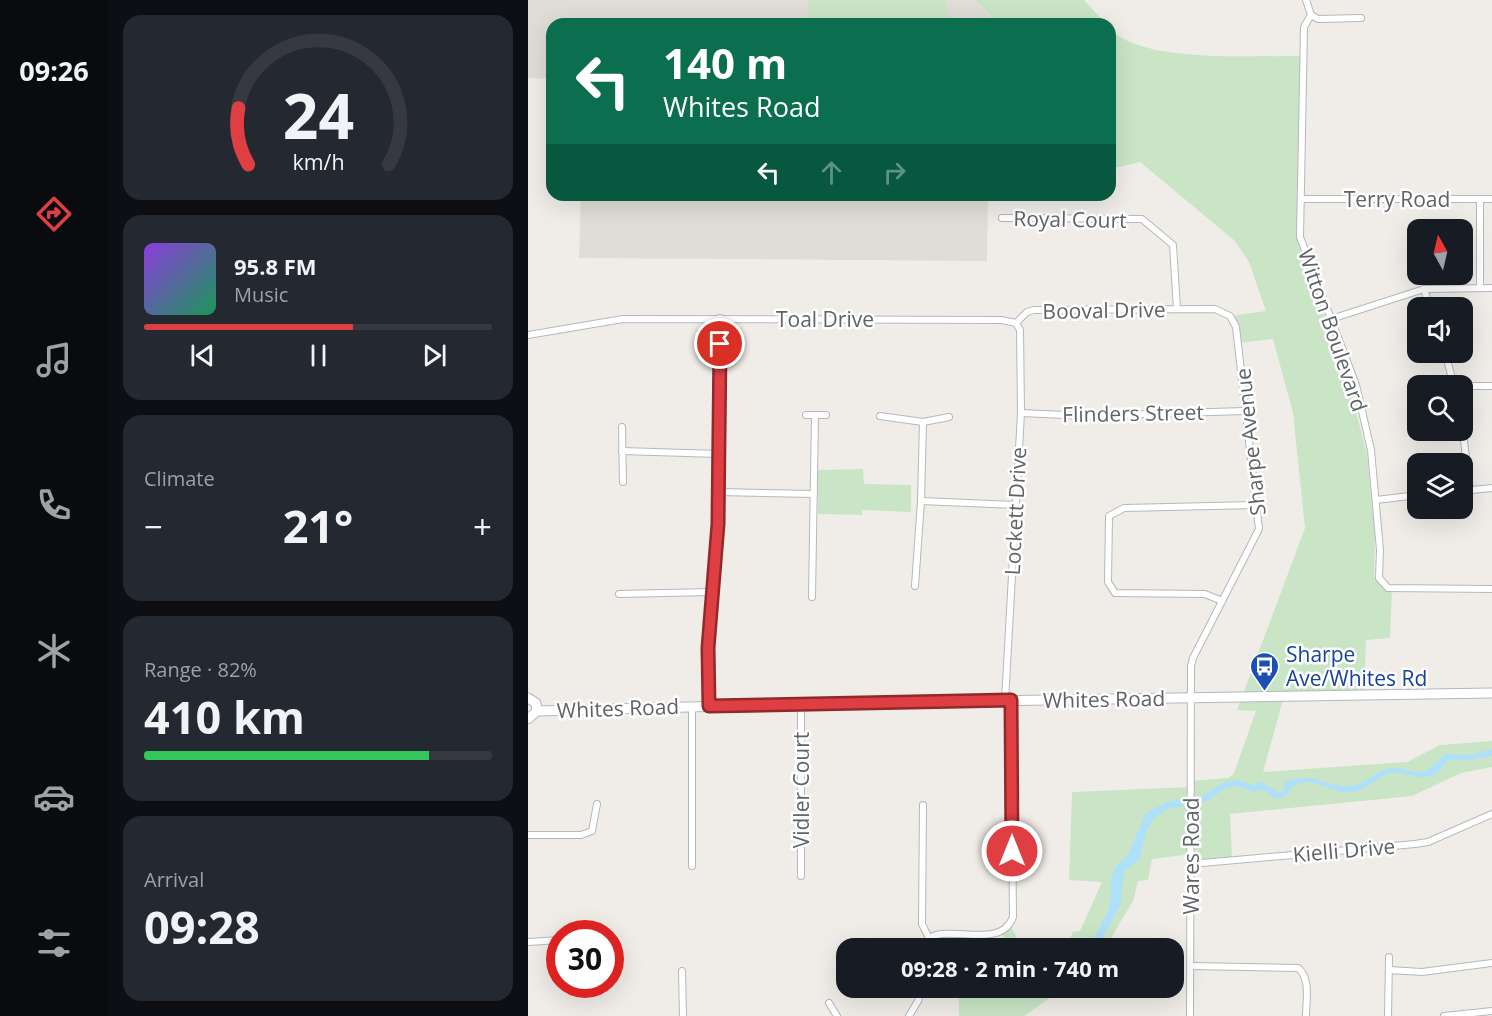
<!DOCTYPE html>
<meta charset="utf-8">
<style>
:root{--surface:#171b24;--page:#242831;--text:#f1f3f6;--muted:#9ea1a6;--line:#363941;--accent:#df3f42}
body{margin:0;font-family:"Open Sans",sans-serif;background:var(--page);color:var(--text);height:100vh;display:flex;flex-direction:column;font-size:22px;white-space:nowrap}
*{box-sizing:border-box;margin:0}
p{font-size:20px;color:var(--muted)}
.icon{flex:none;width:33px;height:33px;fill:none;stroke:currentColor;stroke-width:2;stroke-linecap:round;stroke-linejoin:round}
.map{position:relative;flex:1;overflow:hidden}
.drawer{display:flex;flex-direction:column;gap:15px;padding:15px;background:#0d0f14;width:420px}
.drawer>*{flex:none}
.hud{position:absolute;left:18px;top:18px;width:570px;height:183px;border-radius:18px;box-shadow:0 6px 24px #0002;background:#0b6e4f;color:#fff;overflow:hidden}
.needle{width:39px;rotate:352deg}
.tools{position:absolute;left:879px;top:219px;display:grid;gap:12px}
.tools a{display:grid;place-items:center;width:66px;height:66px;border-radius:12px;background:var(--surface);box-shadow:0 6px 24px #0002;font-size:30px}
.speed{position:absolute;left:18px;top:920px;display:flex;gap:12px;font-size:30px;font-weight:700;text-align:center}
.speed>*{display:grid;place-content:center;width:78px;height:78px;border-radius:50%;background:var(--surface);box-shadow:0 6px 24px #0002;line-height:1}
.speed .limit{border:9px solid #d22;background:#fff;color:#111}
.pin{position:absolute;display:grid;place-items:center;width:51px;height:51px;color:#fff;margin:-26px;border:3px solid #fff;border-radius:50%;box-shadow:0 2px 6px #0007}
.me{position:absolute;width:66px;margin:-33px;rotate:0deg;stroke-linejoin:round;filter:drop-shadow(0 0 4px #0008)}
.turn{display:flex;align-items:center;gap:21px;height:126px;padding:0 18px;font-size:27px}
.turn .icon{width:78px;height:78px;stroke-width:2.5}
.turn b{display:block;font-size:42px;line-height:51px}
.lanes{display:flex;align-items:center;height:57px;padding:0 18px;background:#0003;justify-content:center;gap:30px;direction:ltr}
.lanes .off{opacity:.35}
.big{font-size:45px;font-weight:700;line-height:1.1}
.drawer .widget{flex:1;display:flex;flex-direction:column;justify-content:center;gap:9px;min-width:0;padding:0 21px;border-radius:18px;background:var(--page)}
.drawer .dial{align-items:center;gap:0}
.dial svg{height:156px;overflow:visible;fill:none;stroke:var(--line);stroke-width:7;stroke-linecap:round;text-anchor:middle}
.dial text{fill:var(--text);stroke:none}
.song{display:flex;align-items:center;gap:18px}
.cover{width:72px;height:72px;border-radius:9px;background:linear-gradient(135deg,hsl(270 70% 55%),hsl(150 70% 35%))}
.played{height:6px;border-radius:3px;background:linear-gradient(90deg,var(--accent) 60%,var(--line) 60%)}
.keys{display:flex;justify-content:space-around;direction:ltr}
.heat{display:flex;justify-content:space-between;align-items:center;font-size:33px;direction:ltr}
.charge{height:9px;border-radius:4px;background:linear-gradient(90deg,#34c759 82%,var(--line) 0)}
.trip{position:absolute;left:308px;top:938px;width:348px;height:60px;border-radius:18px;background:var(--surface);box-shadow:0 6px 24px #0002;font-weight:700;line-height:60px;text-align:center}
main{display:flex;flex:1;min-height:0}
.menu{display:flex;flex-direction:column;width:108px;justify-content:space-around;align-items:center;background:#090b0e;color:var(--muted)}
.menu .icon{width:42px;height:42px}
.menu .active{color:var(--accent)}
.menu b{font-size:27px;color:var(--text)}
.map>svg:first-child{display:block}
.education{fill:#e0dcd6}
.green{fill:#c9e5c6}
.water{fill:#aee0fa}
.lines{fill:none;stroke-linecap:round;stroke-linejoin:round}
.street-casing{stroke:#b5b8bb;stroke-width:8}
.secondary-casing{stroke:#b4b7bb;stroke-width:11}
.street{stroke:#fff;stroke-width:6}
.secondary{stroke:#fff;stroke-width:9}
.route-casing{stroke:#91292b;stroke-width:15}
.route{stroke:#df3f42;stroke-width:10}
.labels{text-anchor:middle;dominant-baseline:central;stroke-width:5;stroke-linejoin:round;paint-order:stroke}
.street-label{font-size:21px;fill:#5f6367;stroke:#fff}
.transit-label{font-size:21px;fill:#164399;stroke:#fff;text-anchor:start}
</style>
<main>
<nav class="menu">
<b>09:26</b>
<svg class="icon active" aria-label="directions" viewBox="0 0 24 24"><path d="M12 3l9 9-9 9-9-9zM9 14v-3h6M13 9l2 2-2 2"/></svg>
<svg class="icon" aria-label="music" viewBox="0 0 24 24"><path d="M9 18V5l10-2v13"/><circle cx="6" cy="18" r="3"/><circle cx="16" cy="16" r="3"/></svg>
<svg class="icon" aria-label="phone" viewBox="0 0 24 24"><path d="M5 4h4l2 5-3 2q2 4 5 5l2-3 5 2v4C11 20 4 13 5 4z"/></svg>
<svg class="icon" aria-label="climate" viewBox="0 0 24 24"><path d="M12 3v18M4 7l16 10M4 17L20 7"/></svg>
<svg class="icon" aria-label="car" viewBox="0 0 24 24"><path d="M5 17H2v-5l4-1 3-4h7l3 4 3 1v5h-3M9 17h6M6 11h13"/><circle cx="7" cy="17" r="2"/><circle cx="17" cy="17" r="2"/></svg>
<svg class="icon" aria-label="filters" viewBox="0 0 24 24"><path d="M4 7h16M4 17h16"/><circle cx="9" cy="7" r="2"/><circle cx="15" cy="17" r="2"/></svg>
</nav>
<section class="drawer">
<div class="widget dial"><svg viewBox="0 0 100 80">
<path d="M14 69A42 42 0 1 1 86 69"/>
<path d="M14 69A42 42 0 0 1 9 40" stroke="#df3f42"/>
<text x="50" y="56" font-size="32" font-weight="700">24</text>
<text x="50" y="72" font-size="11">km/h</text>
</svg></div>
<div class="widget">
<div class="song"><i class="cover"></i><div><b>95.8 FM</b><p>Music</p></div></div>
<div class="played"></div>
<div class="keys"><svg class="icon" aria-label="previous" viewBox="0 0 24 24"><path d="M18 5L8 12l10 7zM5 5v14"/></svg><svg class="icon" aria-label="pause" viewBox="0 0 24 24"><path d="M8 5v14M16 5v14"/></svg><svg class="icon" aria-label="next" viewBox="0 0 24 24"><path d="M6 5l10 7-10 7zM19 5v14"/></svg></div>
</div>
<div class="widget"><p>Climate</p>
<div class="heat"><a>−</a><b class="big">21°</b><a>+</a></div>
</div>
<div class="widget"><p>Range · 82%</p><b class="big">410 km</b><div class="charge"></div></div>
<div class="widget"><p>Arrival</p><b class="big">09:28</b></div>
</section>
<div class="map">
<svg width="964" height="1016" viewBox="0 0 964 1016">
<rect width="100%" height="100%" fill="#f0ede8"/>
<g class="education">
<polygon points="0,0 447,0 462,16 462,24 24,24 24,79 0,78"/>
<polygon points="53,195 460,195 459,261 51,258"/>
</g>
<g class="green">
<polygon points="281,0 417,0 422,24 279,24"/>
<polygon points="447,0 556,0 578,24 462,24 462,15"/>
<path d="M582,29C616,64 727,55 776,56L773,241L803,338L821,383L839,455L847,536L846,577L864,589L862,638L838,640L836,695L756,696L735,772L879,762L912,745L964,741V767L933,773L884,796L702,814L704,858L663,861V854L624,859L620,880L610,881L605,901L577,948H484L473,933L482,925L493,946L539,947L545,932L552,931L574,882L541,880L544,792L662,787V781L700,778L706,773L728,711L709,710L777,528L765,413L745,339L711,343L702,316L738,311L721,262L707,241L612,162L582,169Z"/>
<polygon points="335,469 336,484 383,485 383,512 334,510 334,515 290,514 290,470"/>
<polygon points="485,987 544,987 538,994 529,993 496,1016 431,1016 431,993"/>
</g>
<path class="water" d="M964,749V756L941,760H920C916,764 912,772 907,774C891,784 872,767 857,775C846,781 837,789 824,792C800,796 775,764 757,797L747,799L735,789L726,792L710,786L698,788L679,801L640,809L626,818L618,833L611,860L596,871L592,906L569,948H561L582,907L583,881L587,867L600,855L618,813L638,802L675,796L696,782L709,780L725,785L734,782L749,792H754L758,781C785,771 801,788 822,786C835,785 844,774 855,770C885,760 884,790 917,754L942,755Z"/>
<g class="lines">
<defs>
<g id="street">
<polyline points="778,0 783,15 776,27 772,237 828,385 843,450 852,550 851,578 860,588 964,589"/>
<polyline points="783,15 790,19 833,18"/>
<polyline points="773,199 964,199"/>
<polyline points="474,218 614,219 645,245 649,309"/>
<polyline points="952,288 952,199"/>
<polyline points="896,289 902,308"/>
<polyline points="803,319 896,289 964,288"/>
<polyline points="488,323 499,312 506,310 687,309 702,316 708,327 731,529 665,658 663,666 662,1016"/>
<polyline points="0,335 95,319 473,320 488,323"/>
<polyline points="917,352 926,386"/>
<polyline points="934,386 964,386"/>
<polyline points="493,413 559,416 716,411"/>
<polyline points="278,415 287,415"/>
<polyline points="352,416 395,422 421,417"/>
<polyline points="395,422 393,501 487,505"/>
<polyline points="934,425 942,490"/>
<polyline points="94,427 95,482"/>
<polyline points="94,451 191,454"/>
<polyline points="934,491 964,488"/>
<polyline points="191,492 286,494"/>
<polyline points="848,500 890,495"/>
<polyline points="387,586 393,501"/>
<polyline points="91,594 184,592"/>
<polyline points="284,597 287,415 298,415"/>
<polyline points="694,601 677,594 587,593 580,582 581,516 596,508 728,505"/>
<polyline points="477,701 493,413 492,330 488,323"/>
<polyline points="273,704 273,876"/>
<polyline points="164,706 164,866"/>
<polyline points="181,706 180,648 191,492 192,318"/>
<polyline points="395,805 394,924 401,938"/>
<polyline points="0,835 53,835 64,831 69,804"/>
<polyline points="663,864 887,844 900,842 964,814"/>
<polyline points="0,942 32,940"/>
<path d="M395,948L401,938L408,935C432,929 474,947 485,917L483,701"/>
<path d="M663,966L770,968C783,978 778,1001 778,1016"/>
<polyline points="861,970 894,972 964,963"/>
<polyline points="154,971 155,1016"/>
<polyline points="301,1003 309,1016"/>
<polyline points="381,1016 390,1001 393,987"/>
<polyline points="860,1016 861,957"/>
<polyline points="916,1016 964,1011"/>
</g>
<g id="secondary">
<polyline points="0,698 8,703 9,711"/>
<polyline points="9,711 273,704 964,693"/>
<polyline points="0,719 9,711"/>
</g>
</defs>
<use href="#street" class="street-casing"/>
<use href="#secondary" class="secondary-casing"/>
<use href="#street" class="street"/>
<use href="#secondary" class="secondary"/>
</g>
<g class="lines">
<defs>
<polyline id="route" points="192,344 190,524 180,648 181,706 483,700 484,851"/>
</defs>
<use href="#route" class="route-casing"/>
<use href="#route" class="route"/>
</g>
<defs>
<symbol id="bus-pin" viewBox="-11 -11 22 30"><path d="M0 17L-7.5 6A9.5 9.5 0 1 1 7.5 6Z" fill="#1a4fb4" stroke="#fff"/><path d="M-5-6H5V4H4V6H2V4H-2V6H-4V4H-5ZM-3.5-4V0h7V-4ZM-3.5 1.2v1.5H-2V1.2ZM2 1.2v1.5H3.5V1.2Z" fill="#fff"/></symbol>
</defs>
<g fill-rule="evenodd">
<use href="#bus-pin" x="720" y="650" width="33" height="45"/>
</g>
<g class="labels">
<g class="street-label">
<text x="869" y="199">Terry Road</text>
<text transform="translate(542 219) rotate(1)">Royal Court</text>
<text transform="translate(576 310) rotate(-1)">Booval Drive</text>
<text x="297" y="319">Toal Drive</text>
<text transform="translate(805 330) rotate(71)">Witton Boulevard</text>
<text transform="translate(605 413) rotate(-1)">Flinders Street</text>
<text transform="translate(722 442) rotate(-96)">Sharpe Avenue</text>
<text transform="translate(487 511) rotate(-87)">Lockett Drive</text>
<text transform="translate(576 699) rotate(-1)">Whites Road</text>
<text transform="translate(90 708) rotate(-2)">Whites Road</text>
<text transform="translate(273 790) rotate(-90)">Vidler Court</text>
<text transform="translate(816 850) rotate(-5)">Kielli Drive</text>
<text transform="translate(663 856) rotate(-90)">Wares Road</text>
</g>
<g class="transit-label">
<text x="758" y="654">Sharpe<tspan x="758" dy="24">Ave/Whites Rd</tspan></text>
</g>
</g>
</svg>
<div class="tools">
<a><svg class="needle" viewBox="-14 -14 28 28"><path d="M0-13l5 13h-10z" fill="#e53935"/><path d="M0 13l5-13h-10z" fill="#9ea1a6"/></svg></a>
<a><svg class="icon" aria-label="sound" viewBox="0 0 24 24"><path d="M4 9h4l5-4v14l-5-4H4zM17 9q2 3 0 6"/></svg></a>
<a><svg class="icon" aria-label="search" viewBox="0 0 24 24"><circle cx="10" cy="10" r="6"/><path d="M15 15l6 6"/></svg></a>
<a><svg class="icon" aria-label="layers" viewBox="0 0 24 24"><path d="M12 4l9 5-9 5-9-5zM3 14l9 5 9-5"/></svg></a>
</div>
<div class="speed"><div class="limit">30</div></div>
<div class="pin" style="left:192px;top:344px;background:#d93025"><svg class="icon" aria-label="arrive" viewBox="0 0 24 24"><path d="M6 21V4h12l-3 4 3 4H6"/></svg></div>
<svg class="me" style="left:484px;top:851px" viewBox="-20 -20 40 40"><circle r="17" fill="#df3f42" stroke="#fff" stroke-width="3"/><path d="M0-11L8 9 0 5-8 9z" fill="#fff"/></svg>
<div class="trip">09:28 · 2 min · 740 m</div>
<div class="hud">
<div class="turn"><svg class="icon" aria-label="left" viewBox="0 0 24 24"><path d="M17 20v-9H6M10 6l-5 5 5 5"/></svg><div><b>140 m</b>Whites Road</div></div>
<div class="lanes"><svg class="icon" aria-label="left" viewBox="0 0 24 24"><path d="M17 20v-9H6M10 6l-5 5 5 5"/></svg><svg class="icon off" aria-label="ahead" viewBox="0 0 24 24"><path d="M12 20V5M6 11l6-6 6 6"/></svg><svg class="icon off" aria-label="right" viewBox="0 0 24 24"><path d="M7 20v-9h11M14 6l5 5-5 5"/></svg></div>
</div>
</div>
</main>
